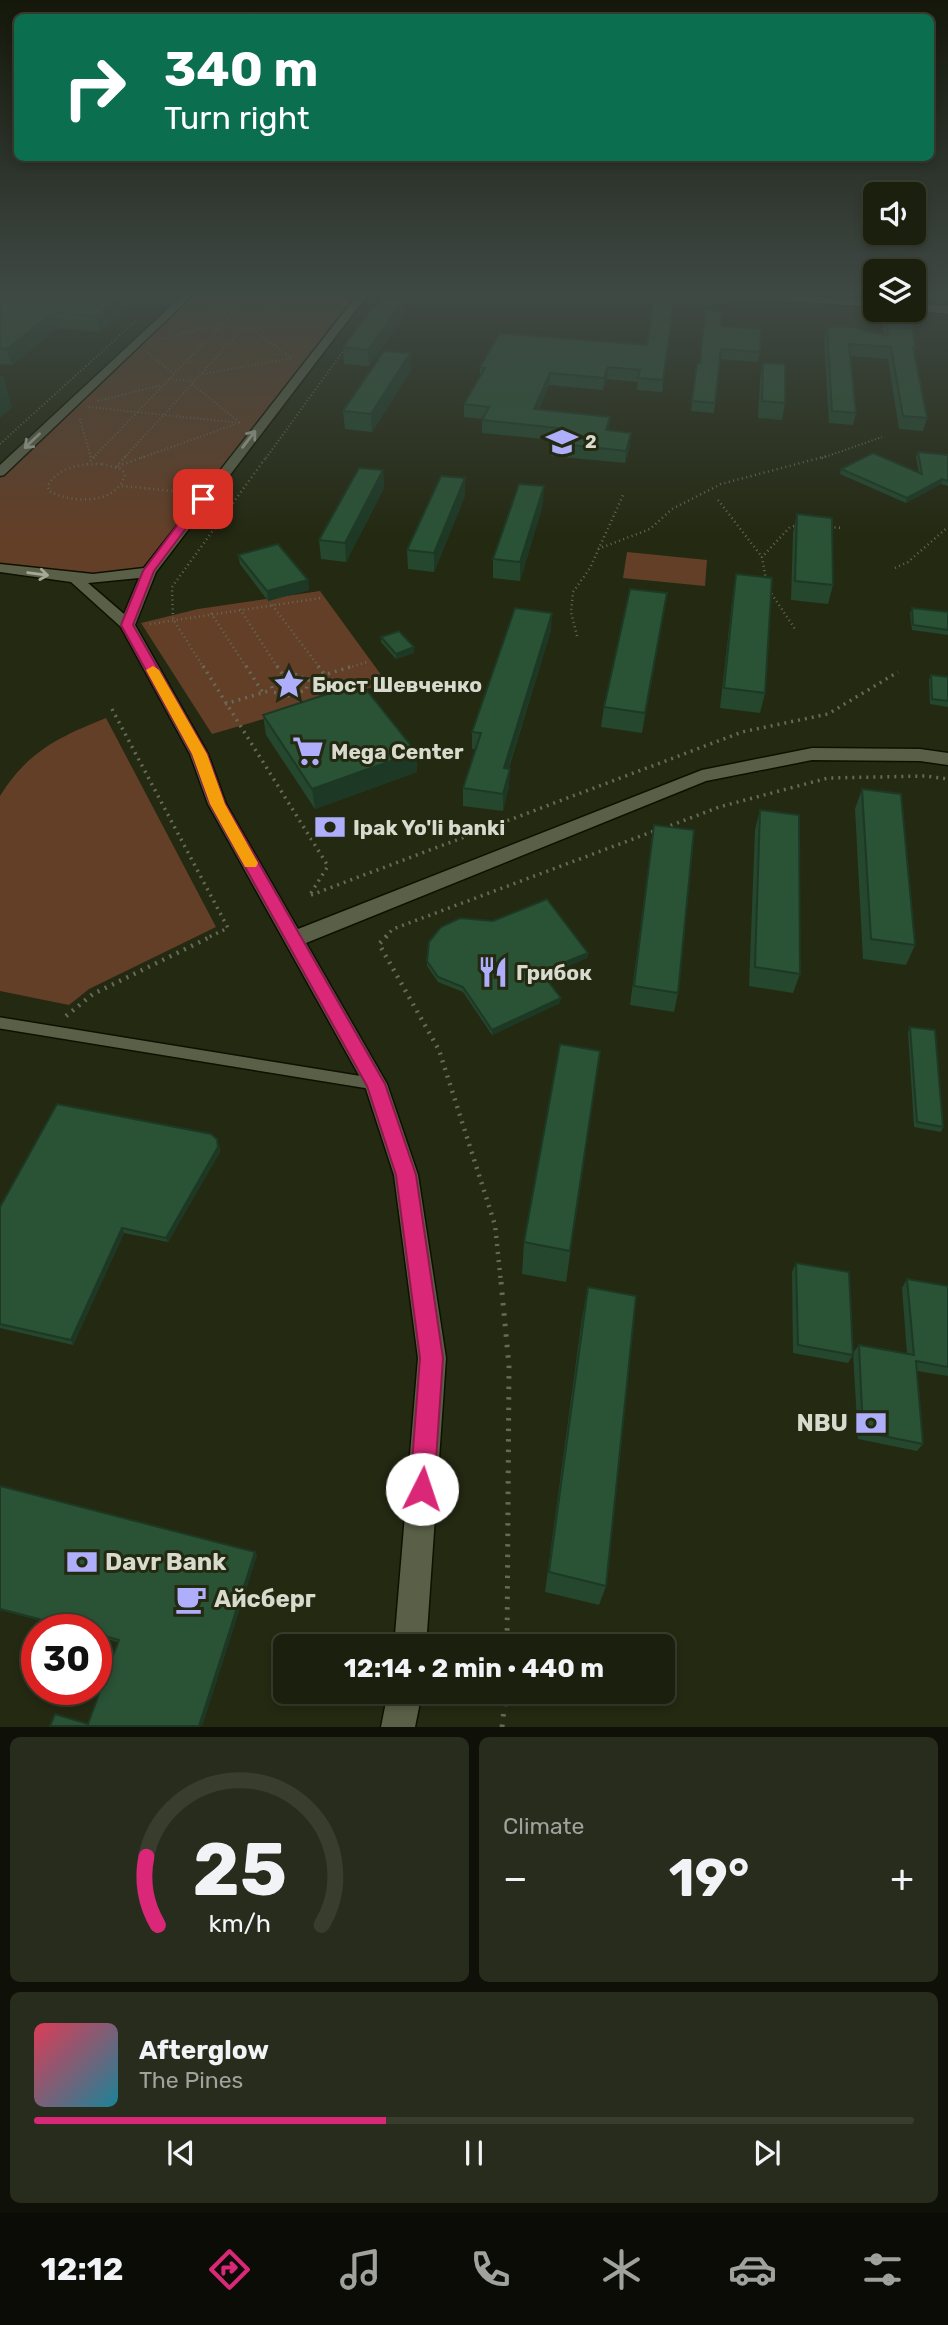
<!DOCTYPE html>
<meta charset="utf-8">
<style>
:root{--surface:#1b1f0e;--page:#282c1c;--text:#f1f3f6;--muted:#a0a29e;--line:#393d2e;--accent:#db2777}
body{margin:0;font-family:Rubik,sans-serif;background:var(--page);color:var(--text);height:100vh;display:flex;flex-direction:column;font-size:26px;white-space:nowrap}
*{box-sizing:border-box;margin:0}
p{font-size:23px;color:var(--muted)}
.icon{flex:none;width:38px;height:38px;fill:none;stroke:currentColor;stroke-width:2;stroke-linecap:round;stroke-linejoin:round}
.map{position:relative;height:1727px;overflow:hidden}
.drawer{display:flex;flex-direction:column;gap:10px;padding:10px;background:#0f1108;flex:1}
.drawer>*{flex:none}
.hud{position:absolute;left:14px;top:14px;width:920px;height:147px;border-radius:10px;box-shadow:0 4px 10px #0003,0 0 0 2px var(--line);background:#0b6e4f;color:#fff;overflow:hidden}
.buttons{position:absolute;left:863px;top:182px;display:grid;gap:14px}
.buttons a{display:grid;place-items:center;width:63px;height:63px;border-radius:10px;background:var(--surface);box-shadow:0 4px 10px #0003,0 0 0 2px var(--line);font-size:35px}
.speed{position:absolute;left:21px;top:1614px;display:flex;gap:14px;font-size:35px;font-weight:700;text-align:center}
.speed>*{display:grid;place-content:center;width:91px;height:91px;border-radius:50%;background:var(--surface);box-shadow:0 4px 10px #0003,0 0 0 2px var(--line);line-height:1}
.speed .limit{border:10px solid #d22;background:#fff;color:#111}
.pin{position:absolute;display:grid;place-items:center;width:60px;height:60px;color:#fff;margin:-30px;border-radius:14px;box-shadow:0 4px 10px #0006}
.me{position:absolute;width:77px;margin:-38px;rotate:4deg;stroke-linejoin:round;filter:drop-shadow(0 0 5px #0008)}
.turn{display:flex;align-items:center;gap:24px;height:147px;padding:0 35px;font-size:32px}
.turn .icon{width:91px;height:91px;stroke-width:2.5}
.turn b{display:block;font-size:49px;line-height:60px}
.big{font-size:52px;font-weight:700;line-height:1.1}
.drawer .tile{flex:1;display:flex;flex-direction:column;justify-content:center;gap:10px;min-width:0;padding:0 24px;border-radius:10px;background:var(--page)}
.drawer .dial{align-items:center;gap:0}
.dial svg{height:182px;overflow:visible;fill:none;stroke:var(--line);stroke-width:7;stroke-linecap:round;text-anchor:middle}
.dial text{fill:var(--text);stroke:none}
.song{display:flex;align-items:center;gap:21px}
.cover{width:84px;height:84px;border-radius:10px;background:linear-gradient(135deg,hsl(350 70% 55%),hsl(190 70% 35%))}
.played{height:7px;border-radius:4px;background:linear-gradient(90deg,var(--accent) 40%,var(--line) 40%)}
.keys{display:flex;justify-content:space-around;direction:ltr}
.heat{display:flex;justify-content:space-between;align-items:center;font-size:38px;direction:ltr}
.drawer .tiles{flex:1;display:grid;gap:10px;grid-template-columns:1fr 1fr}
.tile:last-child{grid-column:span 2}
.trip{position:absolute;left:273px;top:1634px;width:402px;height:70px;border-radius:10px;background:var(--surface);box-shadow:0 4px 10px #0003,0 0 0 2px var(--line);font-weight:700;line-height:70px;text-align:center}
.menu{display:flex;height:112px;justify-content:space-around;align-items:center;background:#0b0c06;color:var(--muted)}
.menu .icon{width:49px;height:49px}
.menu .selected{color:var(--accent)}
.menu b{font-size:32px;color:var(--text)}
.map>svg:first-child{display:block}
.green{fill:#633f28}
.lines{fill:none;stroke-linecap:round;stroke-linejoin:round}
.service-casing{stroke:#0e1100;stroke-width:14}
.minor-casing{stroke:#0e1100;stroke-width:3}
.tertiary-casing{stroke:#0e1100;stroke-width:2}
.path-far4{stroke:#666a57;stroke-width:2;stroke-dasharray:1 2.5;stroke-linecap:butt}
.path-far3{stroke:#666a57;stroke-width:2.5;stroke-dasharray:1 3.5;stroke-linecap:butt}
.path-far2{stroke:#666a57;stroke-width:3.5;stroke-dasharray:2 5;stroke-linecap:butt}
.path-far1{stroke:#666a57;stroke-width:4.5;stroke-dasharray:2 6;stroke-linecap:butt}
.path{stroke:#666a57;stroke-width:5;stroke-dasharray:2.5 8;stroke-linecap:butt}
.service{stroke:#5a5f47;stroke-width:11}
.minor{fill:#5a5f47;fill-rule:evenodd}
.tertiary{fill:#5a5f47;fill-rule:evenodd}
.wall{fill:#24472e}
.shaded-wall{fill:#1d3925}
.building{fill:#2a5235;stroke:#1d3925;stroke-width:2}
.oneway{stroke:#a5a997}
.route{fill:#db2777;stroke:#8e194d;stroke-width:2}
.slow{fill:#f59e0b}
.labels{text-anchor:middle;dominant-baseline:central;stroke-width:6;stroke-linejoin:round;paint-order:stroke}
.far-poi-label{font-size:18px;font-weight:bold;fill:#d7dacc;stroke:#242912;text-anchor:start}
.poi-label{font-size:21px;font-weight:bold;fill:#d7dacc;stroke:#242912;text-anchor:start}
.near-poi-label{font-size:24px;font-weight:bold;fill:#d7dacc;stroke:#242912;text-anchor:start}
</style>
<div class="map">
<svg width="948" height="1727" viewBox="0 0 948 1727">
<rect width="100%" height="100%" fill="#242912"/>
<g class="green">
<polygon points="189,294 363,294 149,571 127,577 0,568 0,472"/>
<polygon points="627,552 707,560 705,586 623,578"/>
<polygon points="320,591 387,683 212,734 141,623 198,609"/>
<path d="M106,718L216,927L89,989L69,1005L0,991V796C28,751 59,737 106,718Z"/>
</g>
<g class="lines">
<defs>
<polyline id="service" points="0,1023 375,1084"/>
<g id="minor">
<polygon points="184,294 194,294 4,475 0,476 0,465"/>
<path d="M358,294H368L156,572L135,625L208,754L226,804L298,929L702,770L812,748L920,749L948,753V765L920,761L812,760L706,781L306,943L387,1084L418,1175L446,1358L426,1647H394L418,1358L394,1175L365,1086L208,804L190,754L121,627L71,582L0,572V564L93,574L144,568ZM139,578L124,614L88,583Z"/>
<polygon points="388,1692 422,1692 415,1727 381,1727"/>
</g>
<g id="tertiary">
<polygon points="722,294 771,294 875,301 875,307 728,297"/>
<polygon points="914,303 948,306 948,314 911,310 914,310"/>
</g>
</defs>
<use href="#service" class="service-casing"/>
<use href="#minor" class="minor-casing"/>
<use href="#tertiary" class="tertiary-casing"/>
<g class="path-far4">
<polyline points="232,296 338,302"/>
<polyline points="201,303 233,313 255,315"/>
<polyline points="162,339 222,323"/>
<polyline points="146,351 174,374"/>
<polyline points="203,374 292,358 246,325"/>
<polyline points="169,379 194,381"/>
<polyline points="192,384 239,422"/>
<polyline points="98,401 162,385"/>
<polyline points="89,407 240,423"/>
<polyline points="80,419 91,458"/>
<polyline points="0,444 137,320"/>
<polyline points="93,458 233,313 232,294"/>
<polyline points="124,458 255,315 298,294"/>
<polyline points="141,458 236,424"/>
<polyline points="266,458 344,350"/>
<polyline points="822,458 882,437"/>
</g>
<g class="path-far3">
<polyline points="87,464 95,456"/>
<path d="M102,464L121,469L125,474C118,505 72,504 49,491L48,485C60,466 81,464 102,464Z"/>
<polyline points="118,466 146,456"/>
<polyline points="116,467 126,456"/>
<polyline points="122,486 184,492"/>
<polyline points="718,500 762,557"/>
<polyline points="830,527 842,528"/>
<polyline points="598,549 650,529 672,509 721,484 827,456"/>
<polyline points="895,568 908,562 948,527"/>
<polyline points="766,580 762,557 790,527 798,525"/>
<polyline points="769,590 795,629"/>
<polyline points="272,605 320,668"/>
<polyline points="240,609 278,668"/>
<polyline points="211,613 247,668"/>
<polyline points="150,624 321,598"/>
<polyline points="577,636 571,612 573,592 590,568 624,493"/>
<polyline points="204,668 173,619 172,587 267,456"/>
<polyline points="348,668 367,662"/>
</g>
<g class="path-far2">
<polyline points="203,666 328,866 309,896"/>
<polyline points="246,666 263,693"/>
<polyline points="277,666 283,675"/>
<polyline points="318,666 325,675"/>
<polygon points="295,674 308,680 306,690 290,696 273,692 271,684 281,676"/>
<polyline points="308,680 353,666"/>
<polyline points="225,704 272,690"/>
<polyline points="112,709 228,928 209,937"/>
<polyline points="664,828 719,807 828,778 926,776 948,779"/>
<polyline points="311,895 742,732 828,714 898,672"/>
<polyline points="385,937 393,929 657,830"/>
</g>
<g class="path-far1">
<polyline points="387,936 379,944 439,1050 495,1225 501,1283"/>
<polyline points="66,1016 93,994 212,936"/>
</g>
<g class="path">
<polyline points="501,1282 509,1366 507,1647"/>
<polyline points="502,1727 506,1692"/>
</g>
<use href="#service" class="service"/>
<use href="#minor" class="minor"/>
<use href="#tertiary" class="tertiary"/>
</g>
<g class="wall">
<polygon points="0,294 138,299 100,332 58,328 12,365 0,364"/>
<polygon points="404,299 405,315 369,366 344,364 343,347"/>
<polygon points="674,302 662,392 637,390 638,382 607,379 603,390 549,385 539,409 609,431 630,446 625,463 551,456 552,443 553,440 482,433 482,419 464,417 464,404 480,376 480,367 647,345"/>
<polygon points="886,317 915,347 914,352 927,418 923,431 899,429 888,359 851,356 856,413 853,425 829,423 824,339 827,327 884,335 883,328"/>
<polygon points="721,326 760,352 758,362 720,359 714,413 691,411 697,363 699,363"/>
<polygon points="763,363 785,403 782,420 758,418 760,380"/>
<polygon points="411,370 372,432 345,429 343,411"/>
<polygon points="918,452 948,455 948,486 941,484 906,503 840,474 841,469 919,473 916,457"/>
<polygon points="383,470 384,488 346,562 321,559 319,540"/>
<polygon points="465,496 434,572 408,569 407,550"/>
<polygon points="543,504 520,581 493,578 493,559"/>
<polygon points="797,514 833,585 828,604 791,600 793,533"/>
<polygon points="238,555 309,590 268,601 240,564"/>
<polygon points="736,574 765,693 760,713 720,708 733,593"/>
<polygon points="912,608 948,612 948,635 912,630 910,613"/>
<polygon points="664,613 642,733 601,727 604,707"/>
<polygon points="551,630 509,768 509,786 503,811 463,806 463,788 475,749 472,749 472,732"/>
<polygon points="381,637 414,653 396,659 381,642"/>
<polygon points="931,675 948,677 948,707 930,704 929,680"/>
<polygon points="263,715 416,752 417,772 315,809 266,735"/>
<polygon points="862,789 915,945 906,965 863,959 855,809"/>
<polygon points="760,810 800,974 793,993 749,986 755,830"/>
<polygon points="654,825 678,993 674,1012 630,1005"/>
<polygon points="588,953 587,958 544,976 560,1003 492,1035 463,992 438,982 427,966 427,961"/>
<polygon points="910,1027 943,1127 941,1132 914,1127 908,1032"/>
<polygon points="600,1051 566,1282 522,1274 524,1242"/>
<polygon points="219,1144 220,1152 168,1242 124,1233 73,1345 0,1328 0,1207"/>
<polygon points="796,1263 853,1355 848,1363 793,1353 792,1272"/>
<polygon points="907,1279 948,1286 948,1376 917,1371 923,1444 917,1451 858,1439 853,1353 859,1345 907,1354 902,1288"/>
<polygon points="588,1287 606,1586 599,1605 545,1592 582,1318"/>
<polygon points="0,1486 257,1555 202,1726 50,1726 88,1724 118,1642 96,1636 96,1629 72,1629 0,1610"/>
</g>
<g class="shaded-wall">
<polygon points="123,294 137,294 138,299 100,332 96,316"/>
<polygon points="404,299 405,315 369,366 368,350"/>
<polygon points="54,312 58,328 12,365 7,349"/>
<polygon points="410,353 411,370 372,432 371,414"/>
<polygon points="608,367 607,379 603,390 604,378"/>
<polygon points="550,373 549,385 533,421 534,409"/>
<polygon points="3,375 12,407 0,418 0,377"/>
<polygon points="610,417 609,429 605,443 606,430"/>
<polygon points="631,433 630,446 625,463 626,451"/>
<polygon points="383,470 384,488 346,562 345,543"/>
<polygon points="465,478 465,496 434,572 434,553"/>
<polygon points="942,479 941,484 906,503 907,498"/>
<polygon points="544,486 543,504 520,581 520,562"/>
<polygon points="308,580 309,590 268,601 267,591"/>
<polygon points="667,593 664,613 642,733 645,713"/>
<polygon points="552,613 551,630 503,785 504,768"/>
<polygon points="414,647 414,653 396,659 396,654"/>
<polygon points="416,752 417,772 315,809 312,789"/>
<polygon points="510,769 509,786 503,811 503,794"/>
<polygon points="588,953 587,958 541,978 541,972"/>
<polygon points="561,998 560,1003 492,1035 492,1030"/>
<polygon points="217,1139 220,1152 168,1242 166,1238"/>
<polygon points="122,1228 124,1233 73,1345 71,1340"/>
<polygon points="255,1552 257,1555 202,1726 199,1726"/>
</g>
<g class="building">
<polygon points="0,294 123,294 96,316 54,312 7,349 0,348"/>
<polygon points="381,297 404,299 368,350 343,347"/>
<polygon points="654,301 674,302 663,380 638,378 640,370 608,367 604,378 550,373 534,409 610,417 606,430 631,433 626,451 552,443 558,428 482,420 489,407 464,404 485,368 480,367 500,333 647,345"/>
<polygon points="705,310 722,311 721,326 761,329 760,352 721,349 715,403 692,401 697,363 700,363"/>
<polygon points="886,317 911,319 915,347 913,347 927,418 903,416 891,347 849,344 856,413 832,411 827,327 847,326 888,336"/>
<polygon points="384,351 410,353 371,414 343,411"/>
<polygon points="763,363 785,364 785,403 762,401"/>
<polygon points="918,452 948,455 948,481 942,479 907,498 841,469 873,453 922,474"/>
<polygon points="359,468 383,470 345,543 319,540"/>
<polygon points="441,476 465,478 434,553 407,550"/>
<polygon points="519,484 544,486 520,562 493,559"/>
<polygon points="797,514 832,518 833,585 795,581"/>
<polygon points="278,544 308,580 267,591 238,555"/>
<polygon points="736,574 772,578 765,693 724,688"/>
<polygon points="630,589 667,593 645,713 604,707"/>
<polygon points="515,608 552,613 504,768 510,769 503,794 463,788 481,733 472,732"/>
<polygon points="912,608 948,612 948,630 913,625"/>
<polygon points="399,631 414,647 396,654 381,637"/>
<polygon points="931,675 948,677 948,701 932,699"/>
<polygon points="361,683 416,752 312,789 263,715"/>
<polygon points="862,789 901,794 915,945 871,939"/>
<polygon points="760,810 799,815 800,974 755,967"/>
<polygon points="654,825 694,830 678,993 634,986"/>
<polygon points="547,899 588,953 541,972 561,998 492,1030 463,987 438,977 427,961 429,942 441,927 460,918 493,921"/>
<polygon points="910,1027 935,1030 943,1127 917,1122"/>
<polygon points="560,1044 600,1051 570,1251 524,1242"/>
<polygon points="57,1104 211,1134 217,1139 218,1147 166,1238 122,1228 71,1340 0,1324 0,1207"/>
<polygon points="796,1263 849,1272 853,1355 798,1345"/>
<polygon points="907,1279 948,1286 948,1367 916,1361 923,1444 863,1432 859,1345 914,1355"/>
<polygon points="588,1287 636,1296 606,1586 549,1572"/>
<polygon points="0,1486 255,1552 199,1726 50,1726 55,1714 88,1724 119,1640 96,1634 96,1629 78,1629 0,1609"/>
</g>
<defs><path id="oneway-shaft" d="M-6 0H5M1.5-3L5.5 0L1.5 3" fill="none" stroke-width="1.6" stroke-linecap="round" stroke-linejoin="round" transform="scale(1.75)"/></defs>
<g class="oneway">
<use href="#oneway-shaft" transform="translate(249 439) rotate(-52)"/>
<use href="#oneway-shaft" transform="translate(32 441) rotate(136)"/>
<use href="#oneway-shaft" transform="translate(38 574) rotate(8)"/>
</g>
<linearGradient id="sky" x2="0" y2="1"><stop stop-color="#14170a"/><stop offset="0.55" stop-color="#3f4944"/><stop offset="1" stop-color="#3f4944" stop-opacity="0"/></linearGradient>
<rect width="948" height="535" fill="url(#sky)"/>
<polygon class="route" points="199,496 208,499 154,571 133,625 207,754 225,804 385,1084 416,1175 443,1358 434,1489 431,1498 422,1502 413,1498 410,1489 420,1358 396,1175 367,1086 210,804 192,754 121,625 143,571"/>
<polygon class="slow" points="153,666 159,670 207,754 225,804 258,863 256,867 245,867 210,804 192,754 146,670"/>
<defs>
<symbol id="school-bare" viewBox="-9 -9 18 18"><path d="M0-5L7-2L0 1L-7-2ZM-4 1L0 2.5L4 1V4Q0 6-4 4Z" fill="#afaefa" stroke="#242912" stroke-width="2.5" paint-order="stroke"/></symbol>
<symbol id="sight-bare" viewBox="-9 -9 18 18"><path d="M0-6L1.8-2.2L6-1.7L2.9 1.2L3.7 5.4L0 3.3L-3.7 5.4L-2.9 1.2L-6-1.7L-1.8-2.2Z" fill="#afaefa" stroke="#242912" stroke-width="2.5" paint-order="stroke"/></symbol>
<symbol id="supermarket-bare" viewBox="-9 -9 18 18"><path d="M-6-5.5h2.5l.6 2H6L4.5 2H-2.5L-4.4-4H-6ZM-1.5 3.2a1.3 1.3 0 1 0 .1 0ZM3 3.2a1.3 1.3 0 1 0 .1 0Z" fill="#afaefa" stroke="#242912" stroke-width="2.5" paint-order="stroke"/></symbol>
<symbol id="bank-bare" viewBox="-9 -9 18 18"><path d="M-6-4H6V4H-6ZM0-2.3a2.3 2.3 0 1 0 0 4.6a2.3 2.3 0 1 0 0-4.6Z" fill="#afaefa" stroke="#242912" stroke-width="2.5" paint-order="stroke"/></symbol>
<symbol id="restaurant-bare" viewBox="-9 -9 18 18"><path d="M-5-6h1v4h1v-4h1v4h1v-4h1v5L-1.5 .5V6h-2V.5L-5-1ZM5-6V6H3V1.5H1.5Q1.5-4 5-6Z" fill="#afaefa" stroke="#242912" stroke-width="2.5" paint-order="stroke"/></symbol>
<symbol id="cafe-bare" viewBox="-9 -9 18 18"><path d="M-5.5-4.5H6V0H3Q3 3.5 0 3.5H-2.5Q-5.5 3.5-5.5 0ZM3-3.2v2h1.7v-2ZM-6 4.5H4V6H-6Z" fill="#afaefa" stroke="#242912" stroke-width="2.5" paint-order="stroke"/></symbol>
</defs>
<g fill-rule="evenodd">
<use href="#school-bare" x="540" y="420" width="44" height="44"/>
<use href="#sight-bare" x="267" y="662" width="44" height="44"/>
<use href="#supermarket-bare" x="286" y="729" width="44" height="44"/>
<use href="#bank-bare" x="308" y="805" width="44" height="44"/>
<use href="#restaurant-bare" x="471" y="950" width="44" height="44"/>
<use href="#bank-bare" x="849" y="1401" width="44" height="44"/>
<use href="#bank-bare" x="60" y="1540" width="44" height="44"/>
<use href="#cafe-bare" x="169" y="1577" width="44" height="44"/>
</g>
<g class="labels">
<g class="far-poi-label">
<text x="585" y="442">2</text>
</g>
<g class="poi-label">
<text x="312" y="684">Бюст Шевченко</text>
<text x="331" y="751">Mega Center</text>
<text x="353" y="827">Ipak Yo'li banki</text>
<text x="516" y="972">Грибок</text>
</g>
<g class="near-poi-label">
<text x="848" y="1423" text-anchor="end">NBU</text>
<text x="105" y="1562">Davr Bank</text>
<text x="214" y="1599">Айсберг</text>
</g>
</g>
</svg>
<div class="buttons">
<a><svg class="icon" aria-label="sound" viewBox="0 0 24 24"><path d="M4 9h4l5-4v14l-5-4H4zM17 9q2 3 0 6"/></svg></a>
<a><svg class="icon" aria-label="layers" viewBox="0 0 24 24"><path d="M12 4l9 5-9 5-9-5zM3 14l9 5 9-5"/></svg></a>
</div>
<div class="speed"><div class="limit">30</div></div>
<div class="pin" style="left:203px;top:499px;background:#d93025"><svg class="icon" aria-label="arrive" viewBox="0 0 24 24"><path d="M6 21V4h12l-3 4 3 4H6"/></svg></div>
<svg class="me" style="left:422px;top:1489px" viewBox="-20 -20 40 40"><circle r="19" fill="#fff"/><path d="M0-13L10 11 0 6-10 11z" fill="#db2777"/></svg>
<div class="trip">12:14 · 2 min · 440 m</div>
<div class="hud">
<div class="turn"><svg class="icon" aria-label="right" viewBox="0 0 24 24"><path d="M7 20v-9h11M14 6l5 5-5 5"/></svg><div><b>340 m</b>Turn right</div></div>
</div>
</div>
<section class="drawer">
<div class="tiles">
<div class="tile dial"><svg viewBox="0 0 100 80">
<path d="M14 69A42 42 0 1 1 86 69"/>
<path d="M14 69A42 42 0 0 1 9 39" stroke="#db2777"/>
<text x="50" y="56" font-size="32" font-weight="700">25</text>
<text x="50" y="72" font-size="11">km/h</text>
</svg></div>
<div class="tile"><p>Climate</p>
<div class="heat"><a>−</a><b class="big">19°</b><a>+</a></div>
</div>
<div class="tile">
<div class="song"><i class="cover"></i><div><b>Afterglow</b><p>The Pines</p></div></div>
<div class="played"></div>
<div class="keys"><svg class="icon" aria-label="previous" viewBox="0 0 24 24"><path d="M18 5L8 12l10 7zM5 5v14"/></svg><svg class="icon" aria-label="pause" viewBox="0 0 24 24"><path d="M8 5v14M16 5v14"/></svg><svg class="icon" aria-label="next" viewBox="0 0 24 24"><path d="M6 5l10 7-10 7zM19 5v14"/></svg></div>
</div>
</div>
</section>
<nav class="menu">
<b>12:12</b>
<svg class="icon selected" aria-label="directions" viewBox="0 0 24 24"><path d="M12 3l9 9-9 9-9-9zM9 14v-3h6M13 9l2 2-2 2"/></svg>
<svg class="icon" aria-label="music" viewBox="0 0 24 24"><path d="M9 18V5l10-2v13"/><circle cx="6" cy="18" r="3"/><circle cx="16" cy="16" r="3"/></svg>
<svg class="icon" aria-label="phone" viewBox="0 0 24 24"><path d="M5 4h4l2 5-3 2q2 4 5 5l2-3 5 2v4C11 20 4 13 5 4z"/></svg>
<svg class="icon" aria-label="climate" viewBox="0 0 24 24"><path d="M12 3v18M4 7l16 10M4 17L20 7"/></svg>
<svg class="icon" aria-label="car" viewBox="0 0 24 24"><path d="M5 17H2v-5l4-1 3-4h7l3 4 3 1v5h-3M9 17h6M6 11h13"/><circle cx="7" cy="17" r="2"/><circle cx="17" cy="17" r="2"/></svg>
<svg class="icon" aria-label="filters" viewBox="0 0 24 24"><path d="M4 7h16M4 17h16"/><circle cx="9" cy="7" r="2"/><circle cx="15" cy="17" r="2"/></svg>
</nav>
